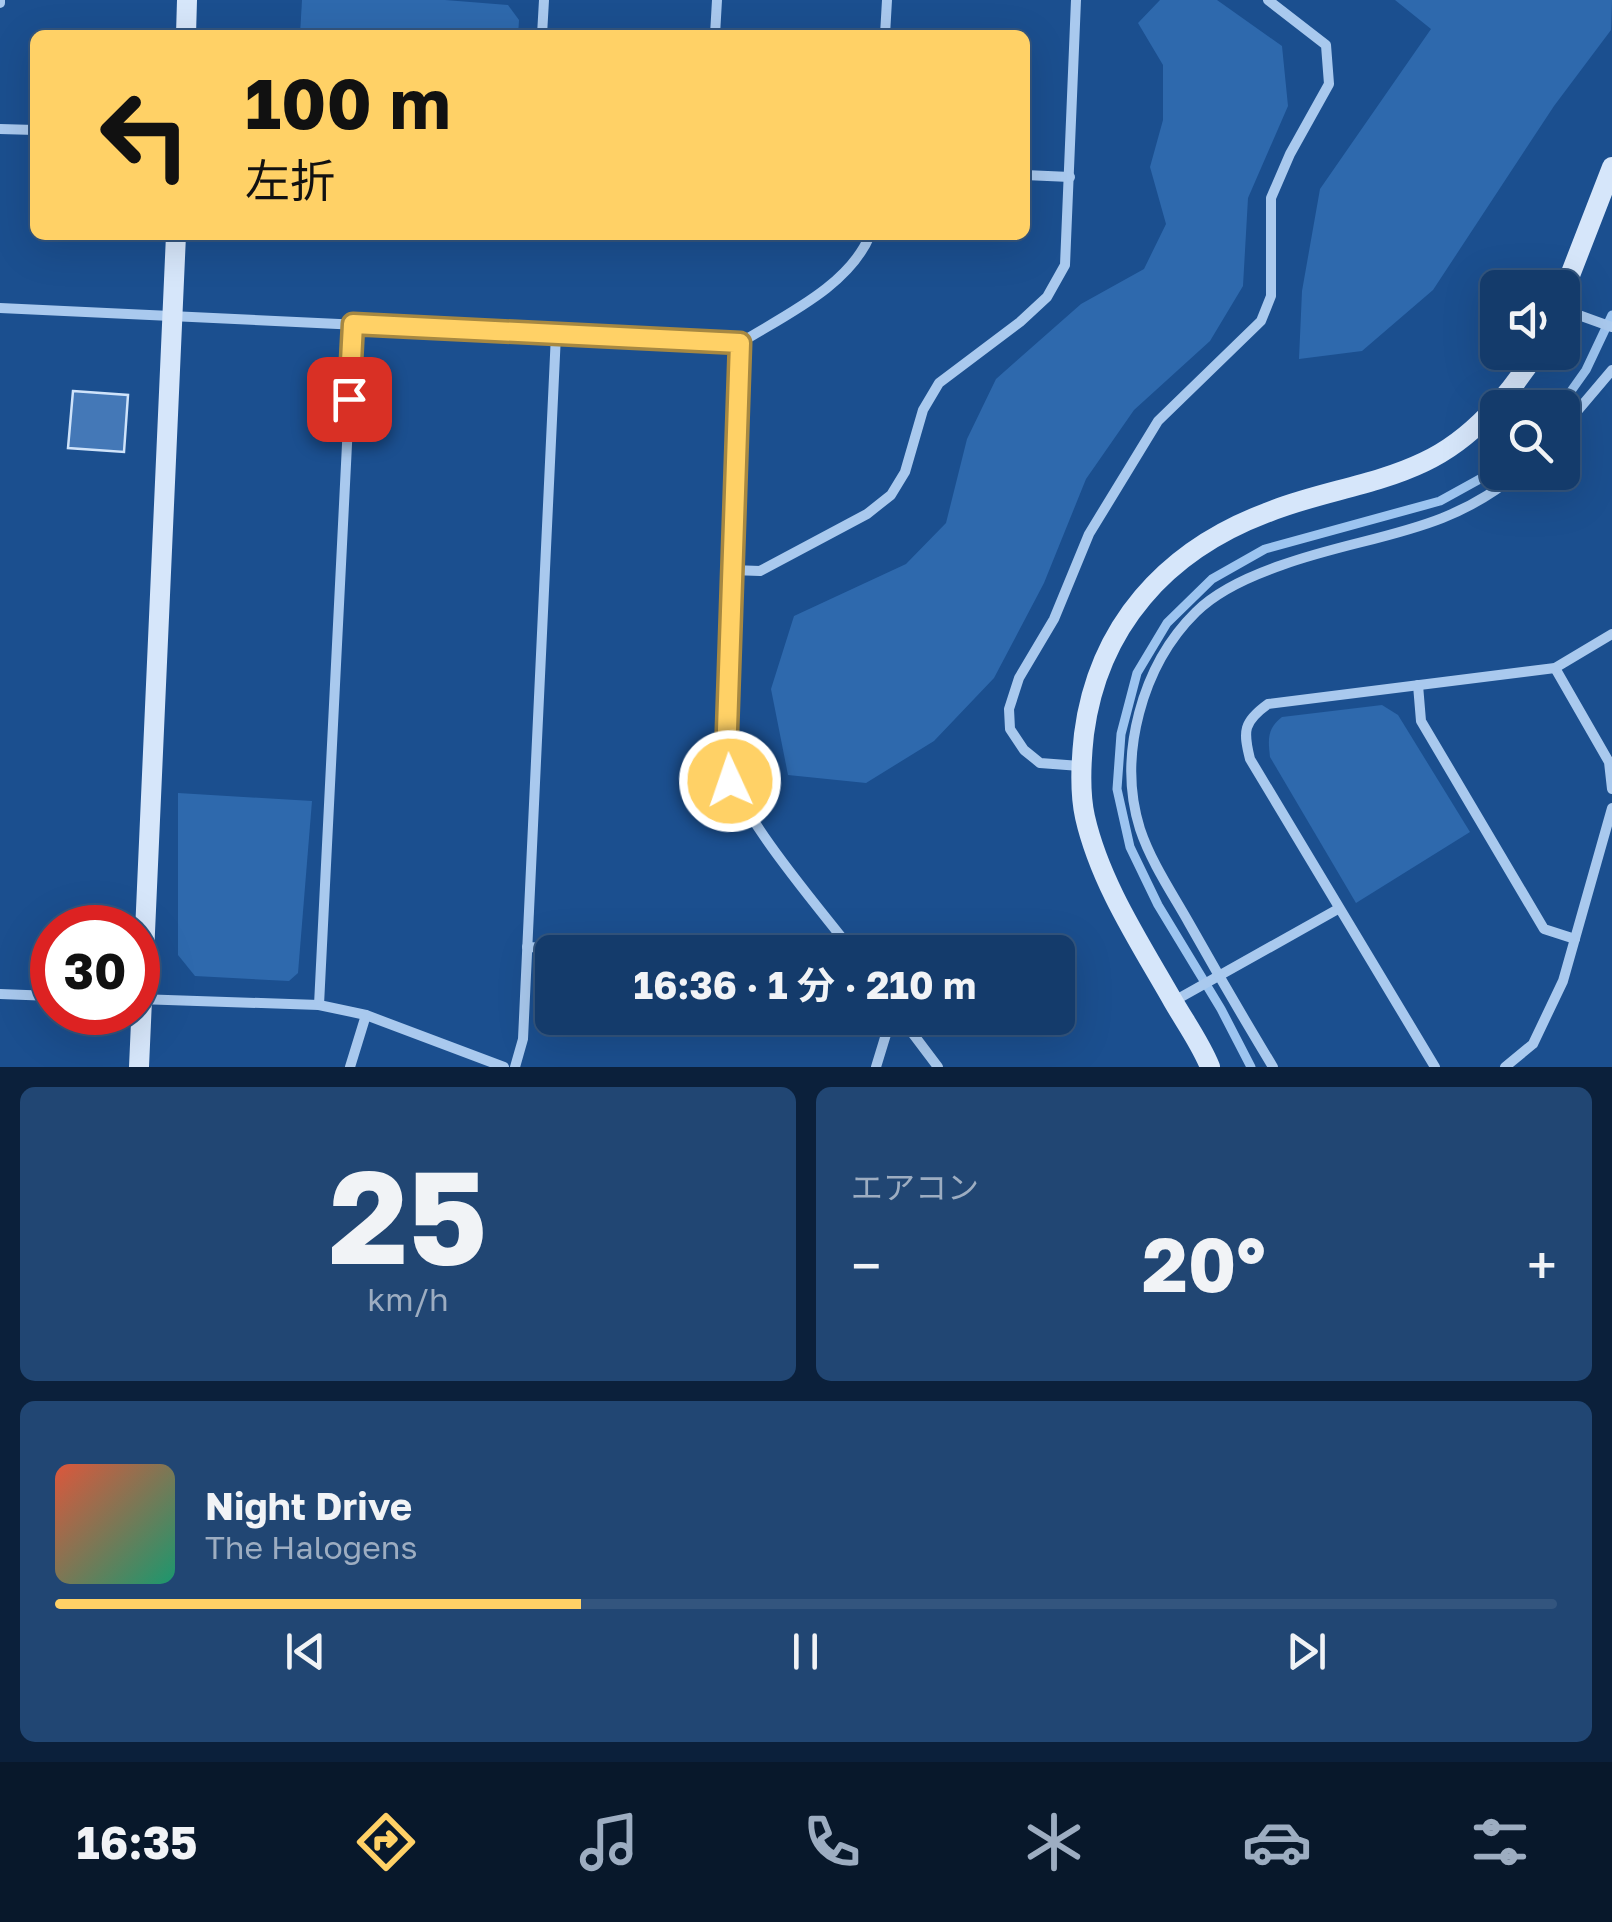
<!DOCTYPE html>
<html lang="ja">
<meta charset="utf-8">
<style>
:root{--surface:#143b6b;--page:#214673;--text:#f1f3f6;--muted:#9dadc1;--line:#33557e;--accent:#ffd166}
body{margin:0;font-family:"Golos Text","Noto Sans JP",sans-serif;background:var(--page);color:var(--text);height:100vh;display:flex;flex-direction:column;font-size:38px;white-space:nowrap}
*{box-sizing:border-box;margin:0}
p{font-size:32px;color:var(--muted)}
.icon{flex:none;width:55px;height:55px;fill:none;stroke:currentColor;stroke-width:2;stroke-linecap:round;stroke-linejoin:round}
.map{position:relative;height:1067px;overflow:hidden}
.side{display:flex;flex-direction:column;gap:20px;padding:20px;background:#0b203b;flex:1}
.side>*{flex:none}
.top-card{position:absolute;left:30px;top:30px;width:1000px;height:210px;border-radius:15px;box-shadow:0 10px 40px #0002,0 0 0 2px var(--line);background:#ffd166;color:#111;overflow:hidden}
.tools{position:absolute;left:1480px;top:270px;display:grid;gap:20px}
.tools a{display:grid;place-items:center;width:100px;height:100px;border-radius:15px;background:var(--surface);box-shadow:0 10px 40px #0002,0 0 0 2px var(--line);font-size:50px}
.speed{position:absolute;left:30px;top:905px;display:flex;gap:20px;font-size:50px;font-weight:700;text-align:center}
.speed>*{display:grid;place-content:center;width:130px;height:130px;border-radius:50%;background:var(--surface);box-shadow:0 10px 40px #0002,0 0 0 2px var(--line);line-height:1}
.speed .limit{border:15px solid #d22;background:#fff;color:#111}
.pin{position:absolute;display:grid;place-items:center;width:85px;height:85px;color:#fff;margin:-42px;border-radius:20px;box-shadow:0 5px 15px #0006}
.me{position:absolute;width:110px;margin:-55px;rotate:357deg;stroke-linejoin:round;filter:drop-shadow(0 0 8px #0008)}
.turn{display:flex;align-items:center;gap:35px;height:210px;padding:0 50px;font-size:45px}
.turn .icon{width:130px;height:130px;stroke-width:2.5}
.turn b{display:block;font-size:70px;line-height:85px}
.big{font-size:75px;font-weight:700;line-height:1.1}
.side .tile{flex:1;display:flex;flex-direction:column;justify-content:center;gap:15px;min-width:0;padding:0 35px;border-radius:15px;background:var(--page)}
.side .dial{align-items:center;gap:0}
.dial b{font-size:130px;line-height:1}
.song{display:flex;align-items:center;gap:30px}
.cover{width:120px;height:120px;border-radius:15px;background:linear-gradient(135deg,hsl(10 70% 55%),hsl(160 70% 35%))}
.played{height:10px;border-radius:5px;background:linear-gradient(90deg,var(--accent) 35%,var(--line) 35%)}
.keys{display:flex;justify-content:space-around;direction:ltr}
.heat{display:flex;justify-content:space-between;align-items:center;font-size:55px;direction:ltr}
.side .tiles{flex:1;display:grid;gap:20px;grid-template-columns:1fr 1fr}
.tile:last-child{grid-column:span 2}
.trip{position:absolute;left:535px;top:935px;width:540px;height:100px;border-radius:15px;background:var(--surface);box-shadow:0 10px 40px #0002,0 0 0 2px var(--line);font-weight:700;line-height:100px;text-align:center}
.dock{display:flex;height:160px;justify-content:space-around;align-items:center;background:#08182b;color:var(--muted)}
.dock .icon{width:70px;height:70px}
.dock .selected{color:var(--accent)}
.dock b{font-size:45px;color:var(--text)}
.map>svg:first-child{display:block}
.green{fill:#2e69ad}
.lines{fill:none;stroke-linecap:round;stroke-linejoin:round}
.stream{stroke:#9cc4f0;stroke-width:9}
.building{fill:#4478b7;stroke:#cfe3fa;stroke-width:2.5}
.street{stroke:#a9c9ee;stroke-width:10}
.secondary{stroke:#d6e6fa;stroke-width:20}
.route-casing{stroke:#a68842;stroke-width:25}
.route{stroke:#ffd166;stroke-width:18}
</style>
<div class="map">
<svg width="1612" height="1067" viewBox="0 0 1612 1067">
<rect width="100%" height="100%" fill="#1b4f8f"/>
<g class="green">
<polygon points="302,0 445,0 508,5 519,20 518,35 300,35"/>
<polygon points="1160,0 1217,0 1282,46 1288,106 1248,198 1243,286 1210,341 1134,410 1086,479 1044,583 994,678 934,741 866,783 788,775 771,689 794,616 906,564 946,523 967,439 996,379 1081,304 1144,269 1166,224 1150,167 1163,120 1163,65 1138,23"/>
<polygon points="1395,0 1612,0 1611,30 1554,106 1433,290 1362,351 1299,359 1302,291 1320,189 1431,29"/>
<path d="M1382,705L1398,715L1470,832L1356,903L1270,757C1268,739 1267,729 1282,717Z"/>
<polygon points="178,793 312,801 298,973 289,981 195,976 178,955"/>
</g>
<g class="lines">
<g class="stream">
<polyline points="1559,408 1586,370 1612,315"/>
<polyline points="1251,1067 1221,1009 1158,905 1130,847 1117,789 1121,734 1137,673 1167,623 1212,579 1265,549 1440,501 1498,469"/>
</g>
</g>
<polygon class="building" points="73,391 128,395 124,452 68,448"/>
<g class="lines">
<g class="street">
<polyline points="0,3 0,0"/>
<polyline points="542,35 544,0"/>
<polyline points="715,35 717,0"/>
<polyline points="885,35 887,0"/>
<polyline points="0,129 35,130"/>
<polyline points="1025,175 1070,177"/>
<path d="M0,308L740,343C785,315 849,286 870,235"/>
<polyline points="1562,309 1612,327"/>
<path d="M740,343L726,760C734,811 819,907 853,952"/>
<polyline points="1562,429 1612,370"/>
<polyline points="732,570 760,571 867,514 891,495 905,472 923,410 939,383 1020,322 1047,297 1065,265 1076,0"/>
<polyline points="1555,668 1609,762 1612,789"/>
<polyline points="1418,685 1421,721 1544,929 1575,939"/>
<polyline points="1080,766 1040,763 1024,750 1010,729 1009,709 1019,678 1054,619 1089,534 1158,421 1261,321 1271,296 1271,198 1290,154 1329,84 1326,45 1268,0"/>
<polyline points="527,947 632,952"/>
<polyline points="833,952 849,947"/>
<polyline points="0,994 52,996"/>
<polyline points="138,999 319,1005 366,1015 504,1067"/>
<polyline points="1174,1001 1338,909"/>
<polyline points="319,1005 353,324"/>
<polyline points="901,1018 938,1067"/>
<polyline points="350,1067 366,1015"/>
<polyline points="515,1067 523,1039 556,334"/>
<polyline points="876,1067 891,1018"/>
<path d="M1273,1067C1244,1019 1216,971 1189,923C1172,893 1151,862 1140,829C1117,756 1142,665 1196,612C1218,590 1253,575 1282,565C1368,534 1446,535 1519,472"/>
<path d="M1435,1067L1250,759C1243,731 1243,722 1268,704L1555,668L1612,634"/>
<polyline points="1505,1067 1533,1044 1563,981 1612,808"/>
</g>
<g class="secondary">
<polyline points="186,35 187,0"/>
<polyline points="1562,296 1612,167"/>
<polyline points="139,1067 176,235"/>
<path d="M1210,1067C1201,1044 1185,1022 1173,1001C1140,943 1100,883 1085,817C1079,790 1081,761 1084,734C1098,626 1166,551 1266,513C1317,492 1374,486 1424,462C1473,439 1508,396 1537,352"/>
</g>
</g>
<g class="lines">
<defs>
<polyline id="route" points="349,399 353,324 740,343 726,760 730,781"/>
</defs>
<use href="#route" class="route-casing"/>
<use href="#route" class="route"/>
</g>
</svg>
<div class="tools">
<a><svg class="icon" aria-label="sound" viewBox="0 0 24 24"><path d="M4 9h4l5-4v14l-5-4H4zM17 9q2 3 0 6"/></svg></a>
<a><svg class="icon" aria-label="search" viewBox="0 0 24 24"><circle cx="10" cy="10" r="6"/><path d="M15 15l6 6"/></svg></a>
</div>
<div class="speed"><div class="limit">30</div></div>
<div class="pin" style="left:349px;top:399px;background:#d93025"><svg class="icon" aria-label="arrive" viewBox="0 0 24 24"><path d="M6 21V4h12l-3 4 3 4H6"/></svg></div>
<svg class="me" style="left:730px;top:781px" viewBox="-20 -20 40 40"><circle r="17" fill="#ffd166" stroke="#fff" stroke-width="3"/><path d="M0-11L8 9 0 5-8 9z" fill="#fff"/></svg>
<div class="trip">16:36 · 1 分 · 210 m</div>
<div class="top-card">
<div class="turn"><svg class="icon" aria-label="left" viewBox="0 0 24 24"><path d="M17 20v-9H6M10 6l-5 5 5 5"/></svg><div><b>100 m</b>左折</div></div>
</div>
</div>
<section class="side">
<div class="tiles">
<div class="tile dial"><b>25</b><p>km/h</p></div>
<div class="tile"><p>エアコン</p>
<div class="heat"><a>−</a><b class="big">20°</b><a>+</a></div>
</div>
<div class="tile">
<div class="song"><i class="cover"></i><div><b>Night Drive</b><p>The Halogens</p></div></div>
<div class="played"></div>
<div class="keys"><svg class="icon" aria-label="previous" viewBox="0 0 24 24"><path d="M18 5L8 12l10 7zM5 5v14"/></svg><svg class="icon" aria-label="pause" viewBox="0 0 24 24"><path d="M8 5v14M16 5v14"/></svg><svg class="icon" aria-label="next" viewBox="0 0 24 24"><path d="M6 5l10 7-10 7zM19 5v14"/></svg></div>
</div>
</div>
</section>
<nav class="dock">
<b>16:35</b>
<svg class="icon selected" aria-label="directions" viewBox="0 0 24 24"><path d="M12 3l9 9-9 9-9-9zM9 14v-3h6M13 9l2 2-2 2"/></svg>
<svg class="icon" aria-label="music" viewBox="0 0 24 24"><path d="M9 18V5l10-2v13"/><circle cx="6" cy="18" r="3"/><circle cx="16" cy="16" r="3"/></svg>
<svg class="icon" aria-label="phone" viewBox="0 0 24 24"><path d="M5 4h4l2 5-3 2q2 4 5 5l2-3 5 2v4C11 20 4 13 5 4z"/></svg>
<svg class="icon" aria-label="climate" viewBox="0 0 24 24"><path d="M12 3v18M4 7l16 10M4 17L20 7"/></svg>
<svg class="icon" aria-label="car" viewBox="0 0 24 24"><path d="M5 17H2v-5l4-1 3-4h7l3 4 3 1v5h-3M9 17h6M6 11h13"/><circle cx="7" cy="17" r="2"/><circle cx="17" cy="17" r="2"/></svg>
<svg class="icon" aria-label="filters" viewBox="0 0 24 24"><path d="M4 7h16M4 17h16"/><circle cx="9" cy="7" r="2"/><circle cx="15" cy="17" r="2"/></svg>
</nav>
